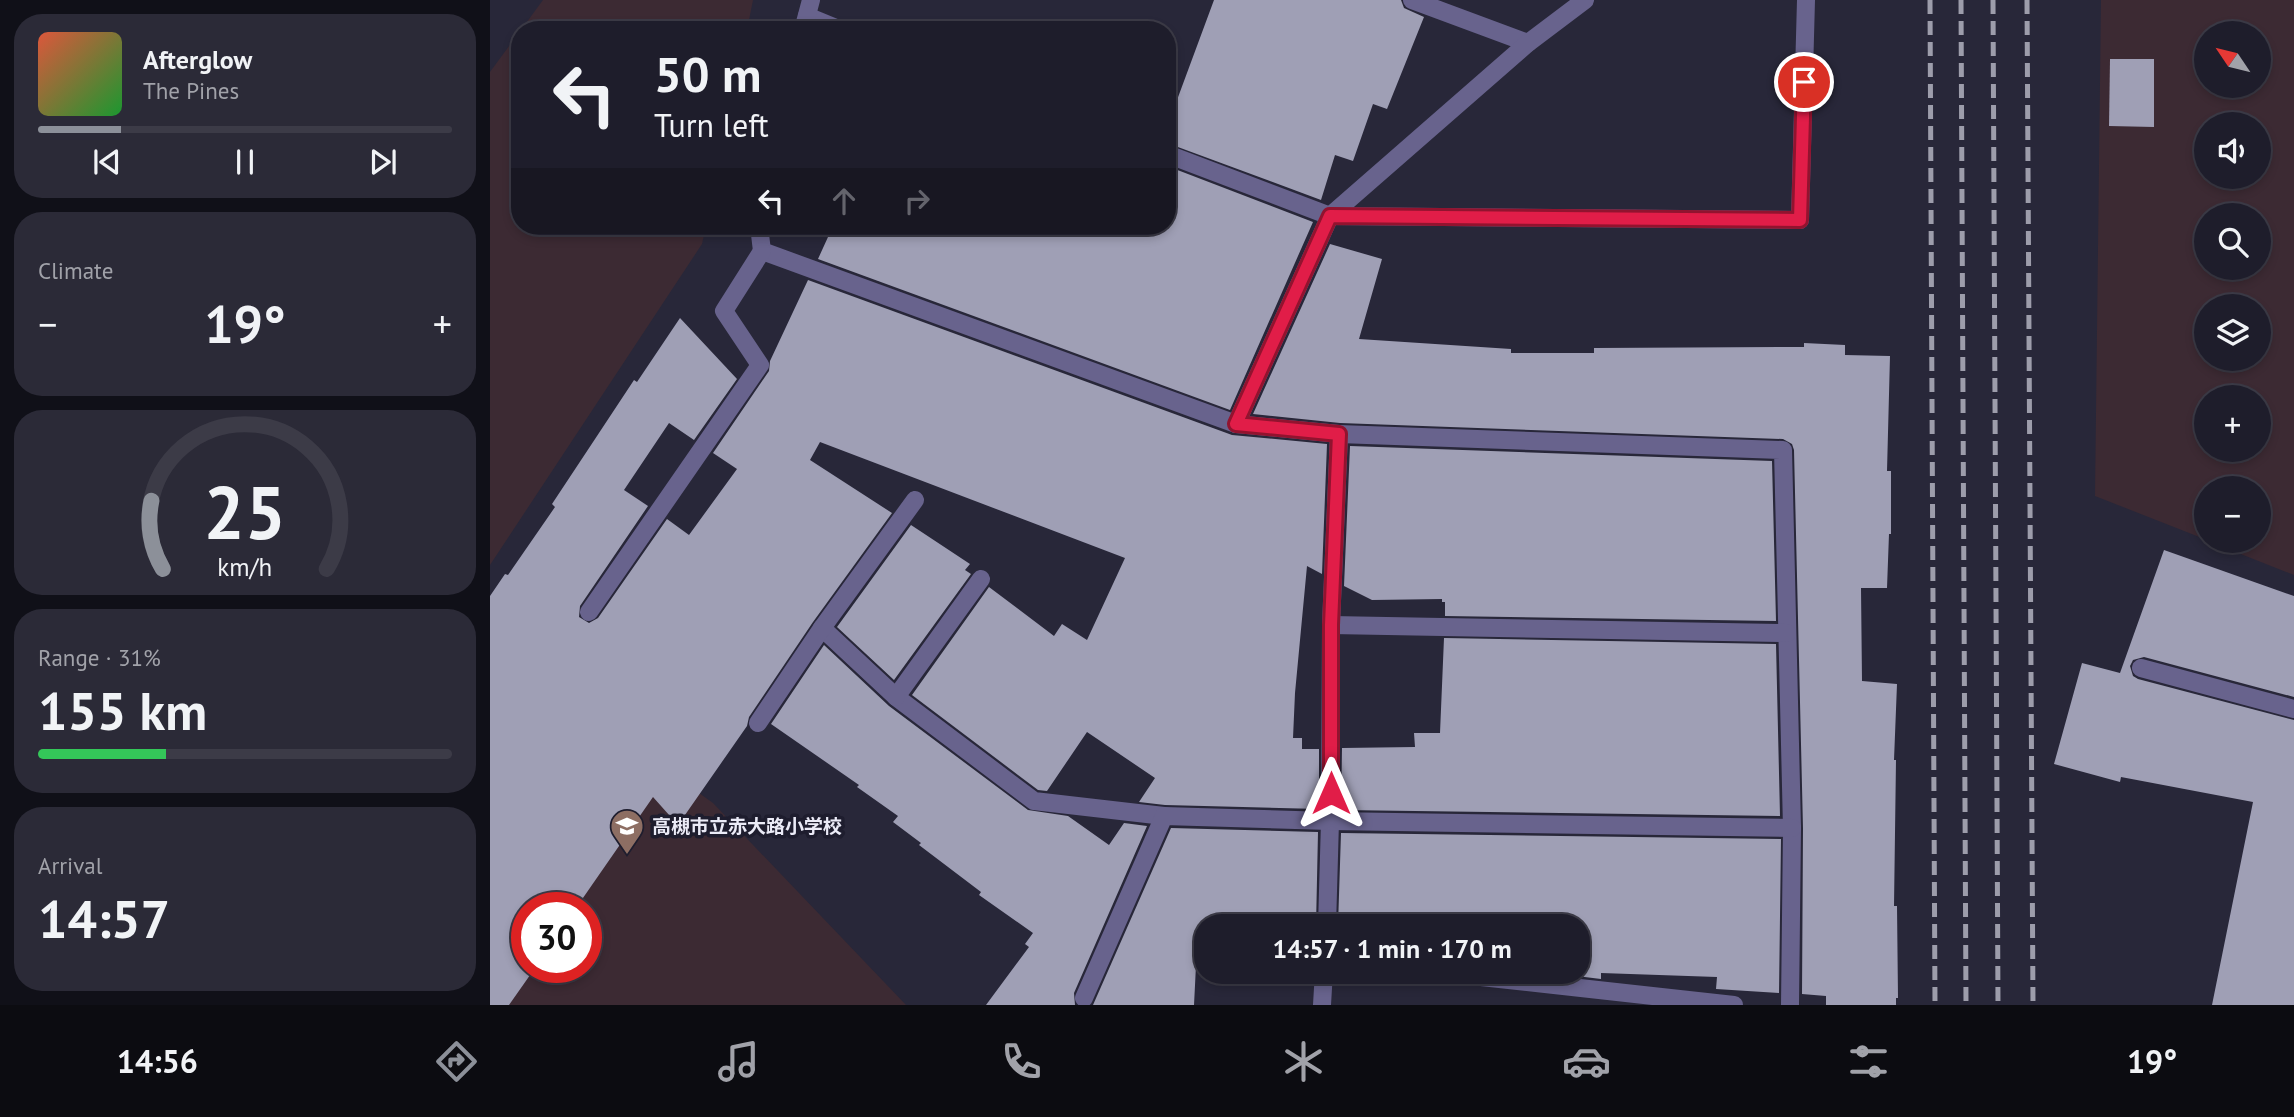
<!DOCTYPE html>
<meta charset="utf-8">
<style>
:root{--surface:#1e1d2b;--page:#2b2a37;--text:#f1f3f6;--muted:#a1a2a9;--line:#3c3b47;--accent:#8c9099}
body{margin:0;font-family:"PT Sans","Noto Sans JP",sans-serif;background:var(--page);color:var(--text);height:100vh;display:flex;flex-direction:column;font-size:26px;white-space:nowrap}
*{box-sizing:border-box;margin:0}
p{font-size:23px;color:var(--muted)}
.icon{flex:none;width:38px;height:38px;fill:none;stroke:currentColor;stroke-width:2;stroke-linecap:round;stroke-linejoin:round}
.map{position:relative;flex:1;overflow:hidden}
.side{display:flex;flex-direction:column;gap:14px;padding:14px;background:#101018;width:490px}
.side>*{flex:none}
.hud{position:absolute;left:21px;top:21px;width:665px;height:214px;border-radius:28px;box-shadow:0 4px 10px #0003,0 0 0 2px var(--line);background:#1e1d2b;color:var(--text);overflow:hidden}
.needle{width:46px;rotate:305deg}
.controls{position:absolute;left:1704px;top:21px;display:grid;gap:14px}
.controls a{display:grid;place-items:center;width:77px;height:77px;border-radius:50%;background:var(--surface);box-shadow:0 4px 10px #0003,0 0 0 2px var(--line);font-size:35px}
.speed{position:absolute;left:21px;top:892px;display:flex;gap:14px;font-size:35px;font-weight:700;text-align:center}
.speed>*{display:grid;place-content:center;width:91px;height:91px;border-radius:50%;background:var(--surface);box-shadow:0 4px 10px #0003,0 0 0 2px var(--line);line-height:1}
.speed .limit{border:10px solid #d22;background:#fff;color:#111}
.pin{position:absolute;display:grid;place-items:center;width:60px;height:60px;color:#fff;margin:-30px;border:4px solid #fff;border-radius:50%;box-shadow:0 2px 7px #0007}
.me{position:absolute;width:77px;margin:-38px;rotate:0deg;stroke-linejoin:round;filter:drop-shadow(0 0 5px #0008)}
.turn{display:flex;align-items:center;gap:24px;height:147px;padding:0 28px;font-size:32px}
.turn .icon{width:91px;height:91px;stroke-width:2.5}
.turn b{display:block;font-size:49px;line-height:60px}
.lanes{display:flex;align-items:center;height:66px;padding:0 28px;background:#0003;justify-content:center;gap:35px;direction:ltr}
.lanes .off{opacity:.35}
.big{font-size:52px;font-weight:800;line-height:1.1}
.side .widget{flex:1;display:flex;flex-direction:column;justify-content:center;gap:10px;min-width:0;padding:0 24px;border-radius:28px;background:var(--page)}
.side .dial{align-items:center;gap:0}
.dial svg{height:182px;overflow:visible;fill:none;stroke:var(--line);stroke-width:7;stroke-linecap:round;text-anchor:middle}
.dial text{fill:var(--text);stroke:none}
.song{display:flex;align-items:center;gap:21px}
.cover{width:84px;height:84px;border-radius:10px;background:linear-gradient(135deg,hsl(10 70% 55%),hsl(130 70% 35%))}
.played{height:7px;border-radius:4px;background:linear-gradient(90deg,var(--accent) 20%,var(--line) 20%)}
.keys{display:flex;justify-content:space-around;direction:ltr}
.heat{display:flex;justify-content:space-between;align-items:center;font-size:38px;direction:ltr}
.charge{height:10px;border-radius:5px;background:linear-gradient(90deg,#34c759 31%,var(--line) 0)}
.trip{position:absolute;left:704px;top:914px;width:396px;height:70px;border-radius:28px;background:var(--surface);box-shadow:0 4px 10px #0003,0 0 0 2px var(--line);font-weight:800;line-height:70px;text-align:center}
.tab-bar{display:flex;height:112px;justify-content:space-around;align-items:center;background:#0c0c11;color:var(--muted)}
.tab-bar .icon{width:49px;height:49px}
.tab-bar .current{color:var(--accent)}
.tab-bar b{font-size:32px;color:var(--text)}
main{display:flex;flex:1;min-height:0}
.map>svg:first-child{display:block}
.education{fill:#3c2a33;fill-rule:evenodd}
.building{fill:#9f9fb5}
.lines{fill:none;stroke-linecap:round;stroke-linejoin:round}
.minor{stroke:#68638d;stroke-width:18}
.rail{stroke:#9d9dab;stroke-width:5;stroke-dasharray:14 7;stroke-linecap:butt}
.route-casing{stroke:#92132f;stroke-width:18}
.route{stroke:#e11d48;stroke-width:12}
.labels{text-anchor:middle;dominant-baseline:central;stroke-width:7;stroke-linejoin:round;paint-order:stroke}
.poi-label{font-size:19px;font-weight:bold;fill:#ebebf7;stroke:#1e1d2e;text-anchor:start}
</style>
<main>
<section class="side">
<div class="widget">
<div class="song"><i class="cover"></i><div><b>Afterglow</b><p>The Pines</p></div></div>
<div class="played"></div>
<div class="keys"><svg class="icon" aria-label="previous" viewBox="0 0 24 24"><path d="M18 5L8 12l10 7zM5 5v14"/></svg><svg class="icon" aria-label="pause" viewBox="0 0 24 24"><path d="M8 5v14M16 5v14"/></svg><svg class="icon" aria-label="next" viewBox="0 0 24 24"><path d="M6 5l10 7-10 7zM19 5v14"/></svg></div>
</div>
<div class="widget"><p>Climate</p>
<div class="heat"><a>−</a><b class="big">19°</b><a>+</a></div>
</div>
<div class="widget dial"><svg viewBox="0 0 100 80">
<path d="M14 69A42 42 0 1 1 86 69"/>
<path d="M14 69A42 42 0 0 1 9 39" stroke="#8c9099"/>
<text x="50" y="56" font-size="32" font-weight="700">25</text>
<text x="50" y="72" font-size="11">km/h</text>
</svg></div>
<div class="widget"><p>Range · 31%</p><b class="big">155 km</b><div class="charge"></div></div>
<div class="widget"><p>Arrival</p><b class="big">14:57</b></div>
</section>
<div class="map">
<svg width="1804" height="1005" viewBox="0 0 1804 1005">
<rect width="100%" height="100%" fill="#282739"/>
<g class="education">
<polygon points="53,0 263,0 257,30 31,30"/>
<path d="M1611,0H1804V575L1718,541H1769V488H1717V540L1605,496ZM1717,33H1769V86H1717ZM1717,124H1769V177H1717ZM1717,215H1769V268H1717ZM1717,306H1769V359H1717ZM1717,397H1769V450H1717Z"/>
<polygon points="30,31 30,226 216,226 212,244 0,565 0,72"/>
<path d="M0,643L223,803L416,1005H0ZM37,908H96V968H37Z"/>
</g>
<g class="building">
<polygon points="724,0 911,0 914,8 934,17 897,109 883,104 863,161 845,155 831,200 677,143 677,127"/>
<polygon points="1620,59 1664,59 1664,127 1619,126"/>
<polygon points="677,166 823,222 740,410 328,259 343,226 677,226"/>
<polygon points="840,244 892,259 869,339 1021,349 1021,353 1104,353 1104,348 1314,347 1314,343 1355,345 1355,355 1400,356 1397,471 1401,471 1401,534 1399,534 1397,588 1371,588 1372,681 1407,684 1404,760 1406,760 1404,906 1407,906 1408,998 1406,998 1406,1005 1336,1005 1336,996 1312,994 1313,828 1304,450 1302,444 1293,439 850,423 763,414"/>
<polygon points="318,280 742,435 837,444 832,574 817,566 805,693 803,738 812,738 812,749 829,749 829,809 675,805 649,802 665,778 597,732 557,791 548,790 422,695 499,587 564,636 572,624 597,640 635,558 330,442 320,460 402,513 323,622 259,717 257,726 188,825 163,797 86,908 37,908 37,968 45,968 19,1005 0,1005 0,596 15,574 18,575 65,507 62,504 107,436 144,380 147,382 190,318 247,379 204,440 179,423 134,490 158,506 90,606 89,617 99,623 108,618 177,519 199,535 247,469 223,453 279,371 280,361"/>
<polygon points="860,446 1282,461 1286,621 955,616 955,602 952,602 952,599 882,600 854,586"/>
<polygon points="421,525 480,564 475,570 481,574 404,680 347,627"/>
<polygon points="1674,550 1804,596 1804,697 1654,657 1643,660 1640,666 1643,676 1648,679 1804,720 1804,1005 1722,1005 1763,802 1631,777 1630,782 1564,764 1592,663 1630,673"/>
<polygon points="954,638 1286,644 1290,816 851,810 852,748 925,747 924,733 950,733"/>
<polygon points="334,645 399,706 538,810 578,816 619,845 634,823 657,826 584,993 585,1005 496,1005 539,947 535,944 543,933 489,895 491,892 429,845 431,843 403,822 408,816 367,787 369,785 281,724"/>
<polygon points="681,828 828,832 826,926 708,926 704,1005 603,1005"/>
<polygon points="851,833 1291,839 1289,993 1226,989 1227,977 1111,973 1111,979 1062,973 1062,971 1087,971 1087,926 848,926"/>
</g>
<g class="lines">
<g class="minor">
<polyline points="922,0 1038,43"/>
<polyline points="317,16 351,30"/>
<polyline points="313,30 321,0"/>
<polyline points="677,154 840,216 1310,220 1316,0"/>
<polyline points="269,226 272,251 746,424 849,434 841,625 840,821 837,926"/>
<polyline points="746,424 840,216 1038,43 1095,0"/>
<polyline points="849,434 1293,450 1302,828 1300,1005"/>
<polyline points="491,579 406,697 544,801 674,816"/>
<polyline points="99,612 270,365 234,311 272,251"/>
<polyline points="841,625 1297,633"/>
<polyline points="332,628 406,697"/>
<polyline points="1651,668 1804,709"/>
<polyline points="268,723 332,628 425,500"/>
<polyline points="936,971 1244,1005"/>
<polyline points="594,998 674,816 840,821 1302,828"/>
<polyline points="832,1005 834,971"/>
</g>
<g class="rail">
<polyline points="1440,0 1445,1005"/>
<polyline points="1471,0 1476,1005"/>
<polyline points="1503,0 1508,1005"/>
<polyline points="1537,0 1543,1005"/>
</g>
</g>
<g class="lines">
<defs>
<polyline id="route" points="841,793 841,625 849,434 746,424 840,216 1310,220 1314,82"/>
</defs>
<use href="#route" class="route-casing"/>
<use href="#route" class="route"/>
</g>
<defs>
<symbol id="school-pin" viewBox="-11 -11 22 30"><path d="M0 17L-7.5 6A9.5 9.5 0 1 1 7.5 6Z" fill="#8d6e63" stroke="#1e1d2e"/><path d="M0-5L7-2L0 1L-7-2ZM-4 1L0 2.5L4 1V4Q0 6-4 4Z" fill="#fff"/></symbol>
</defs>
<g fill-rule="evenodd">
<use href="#school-pin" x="118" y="807" width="38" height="52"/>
</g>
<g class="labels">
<g class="poi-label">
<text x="162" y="826">高槻市立赤大路小学校</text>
</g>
</g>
</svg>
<div class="controls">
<a><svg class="needle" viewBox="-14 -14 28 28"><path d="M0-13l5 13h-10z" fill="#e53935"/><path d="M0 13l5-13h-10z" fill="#a1a2a9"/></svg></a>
<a><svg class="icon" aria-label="sound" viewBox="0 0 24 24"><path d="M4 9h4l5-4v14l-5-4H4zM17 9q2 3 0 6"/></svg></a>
<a><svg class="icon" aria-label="search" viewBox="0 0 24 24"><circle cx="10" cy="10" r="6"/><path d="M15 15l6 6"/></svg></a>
<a><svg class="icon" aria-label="layers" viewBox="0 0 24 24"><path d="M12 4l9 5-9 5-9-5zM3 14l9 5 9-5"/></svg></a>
<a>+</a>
<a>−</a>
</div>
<div class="speed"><div class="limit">30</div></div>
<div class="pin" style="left:1314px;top:82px;background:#d93025"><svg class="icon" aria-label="arrive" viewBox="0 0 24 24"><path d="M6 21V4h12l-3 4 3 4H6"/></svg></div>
<svg class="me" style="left:841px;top:793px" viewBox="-20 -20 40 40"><path d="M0-17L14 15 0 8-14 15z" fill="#e11d48" stroke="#fff" stroke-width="4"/></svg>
<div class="trip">14:57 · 1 min · 170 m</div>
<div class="hud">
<div class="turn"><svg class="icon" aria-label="left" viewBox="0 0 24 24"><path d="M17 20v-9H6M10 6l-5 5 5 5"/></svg><div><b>50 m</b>Turn left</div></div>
<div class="lanes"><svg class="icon" aria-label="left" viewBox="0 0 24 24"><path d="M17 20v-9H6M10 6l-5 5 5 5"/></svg><svg class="icon off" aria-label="ahead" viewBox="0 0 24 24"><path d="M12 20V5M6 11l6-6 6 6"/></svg><svg class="icon off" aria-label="right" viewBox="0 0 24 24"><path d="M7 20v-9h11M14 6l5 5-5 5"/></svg></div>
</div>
</div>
</main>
<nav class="tab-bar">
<b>14:56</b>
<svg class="icon current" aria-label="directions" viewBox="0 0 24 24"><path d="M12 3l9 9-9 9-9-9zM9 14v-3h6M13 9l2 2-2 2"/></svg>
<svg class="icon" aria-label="music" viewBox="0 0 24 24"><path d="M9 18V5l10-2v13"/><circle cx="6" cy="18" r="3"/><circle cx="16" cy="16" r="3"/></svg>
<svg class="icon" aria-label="phone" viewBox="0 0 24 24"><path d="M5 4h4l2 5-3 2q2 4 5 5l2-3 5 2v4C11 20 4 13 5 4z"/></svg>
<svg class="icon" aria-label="climate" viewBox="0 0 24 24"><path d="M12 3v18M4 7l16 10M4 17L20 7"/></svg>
<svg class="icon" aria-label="car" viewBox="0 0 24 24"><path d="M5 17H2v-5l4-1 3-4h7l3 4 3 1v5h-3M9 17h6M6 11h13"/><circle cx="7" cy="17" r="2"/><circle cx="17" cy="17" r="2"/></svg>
<svg class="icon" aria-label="filters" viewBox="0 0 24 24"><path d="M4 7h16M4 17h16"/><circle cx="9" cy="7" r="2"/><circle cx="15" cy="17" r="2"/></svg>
<b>19°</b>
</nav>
